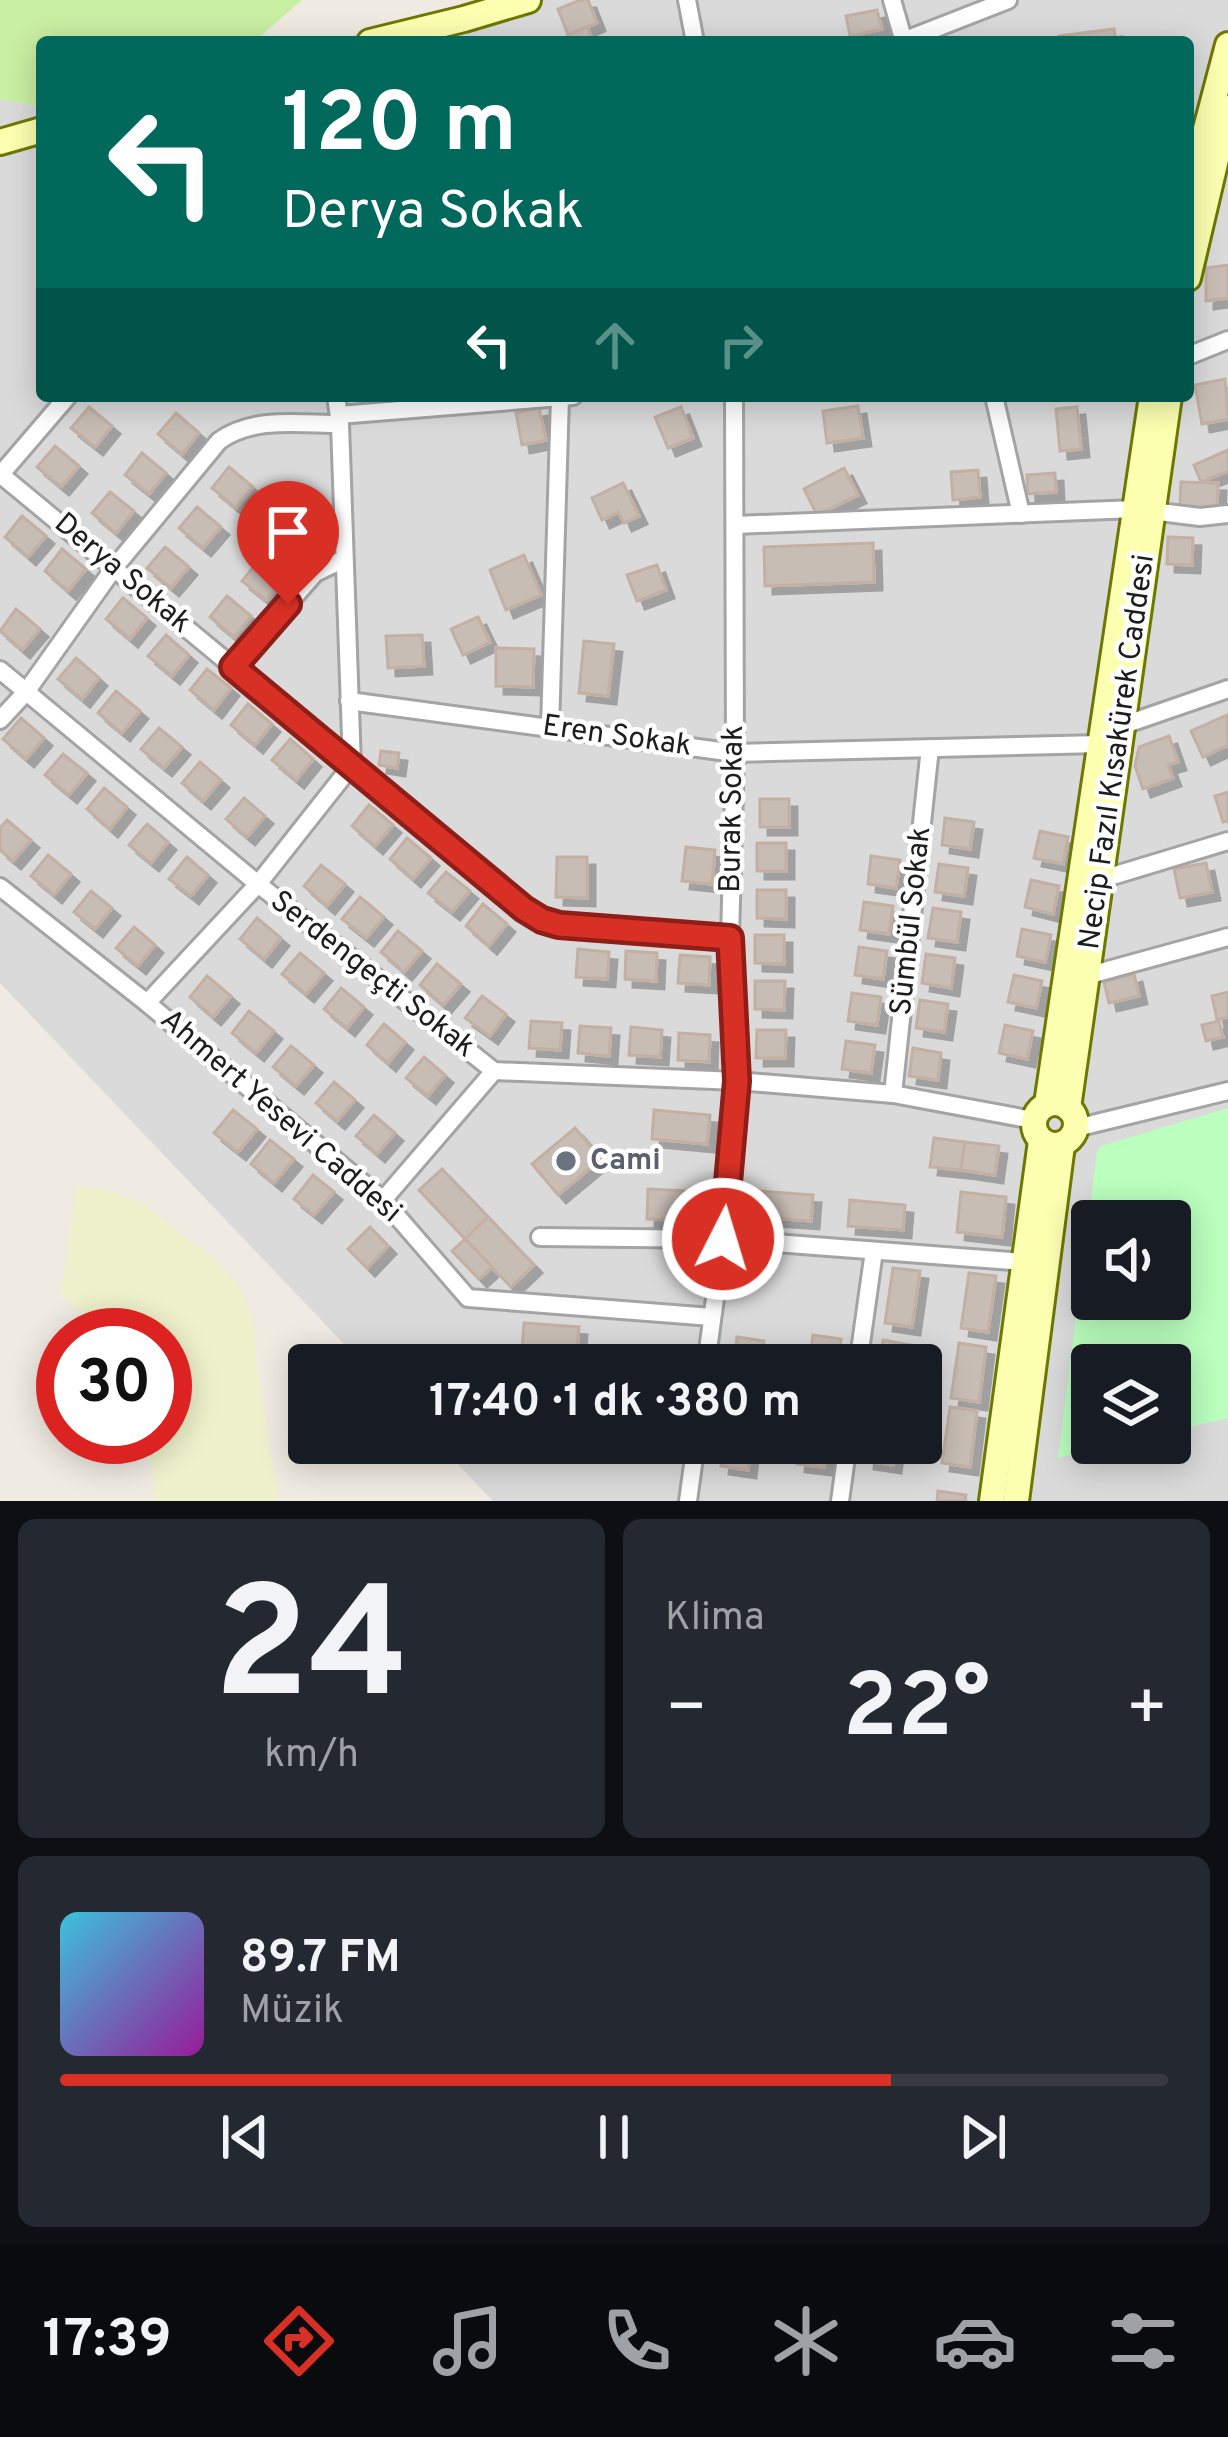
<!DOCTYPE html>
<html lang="tr">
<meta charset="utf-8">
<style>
:root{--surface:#171b24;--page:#242831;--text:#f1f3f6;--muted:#9ea1a6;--line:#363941;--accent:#d93025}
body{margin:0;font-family:Overpass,sans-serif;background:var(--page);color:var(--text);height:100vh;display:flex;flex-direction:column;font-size:45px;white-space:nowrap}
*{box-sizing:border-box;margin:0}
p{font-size:39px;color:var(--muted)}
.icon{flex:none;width:66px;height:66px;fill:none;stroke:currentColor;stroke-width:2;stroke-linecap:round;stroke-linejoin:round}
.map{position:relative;height:1501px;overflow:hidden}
.side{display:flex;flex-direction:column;gap:18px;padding:18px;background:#0d0f14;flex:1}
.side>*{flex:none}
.guide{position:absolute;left:36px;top:36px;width:1158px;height:366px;border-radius:12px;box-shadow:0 6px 30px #0003;background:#00695c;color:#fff;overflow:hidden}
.fabs{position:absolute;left:1071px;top:1200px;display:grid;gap:24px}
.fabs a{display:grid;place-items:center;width:120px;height:120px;border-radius:12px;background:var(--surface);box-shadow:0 6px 30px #0003;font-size:60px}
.speed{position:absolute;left:36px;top:1308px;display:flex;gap:24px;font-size:60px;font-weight:700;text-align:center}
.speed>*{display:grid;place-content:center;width:156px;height:156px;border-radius:50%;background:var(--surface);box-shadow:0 6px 30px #0003;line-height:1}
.speed .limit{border:18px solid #d22;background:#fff;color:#111}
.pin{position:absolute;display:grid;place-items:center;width:102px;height:102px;color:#fff;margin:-123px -51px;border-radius:50% 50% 50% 0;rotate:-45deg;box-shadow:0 0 12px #0007}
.pin .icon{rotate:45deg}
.me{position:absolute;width:132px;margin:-66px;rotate:5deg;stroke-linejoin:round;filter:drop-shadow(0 0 9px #0008)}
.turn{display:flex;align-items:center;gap:42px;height:252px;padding:0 48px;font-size:54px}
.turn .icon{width:156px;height:156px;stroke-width:2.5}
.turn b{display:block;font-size:84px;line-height:102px}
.lanes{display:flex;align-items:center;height:114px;padding:0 48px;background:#0003;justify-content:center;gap:60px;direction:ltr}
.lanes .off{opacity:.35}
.big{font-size:90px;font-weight:700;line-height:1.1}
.side .card{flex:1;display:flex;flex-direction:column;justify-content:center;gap:18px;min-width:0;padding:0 42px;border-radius:18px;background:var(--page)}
.side .dial{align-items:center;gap:0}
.dial b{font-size:156px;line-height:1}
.song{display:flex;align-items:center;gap:36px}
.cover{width:144px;height:144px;border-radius:18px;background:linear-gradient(135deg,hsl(190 70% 55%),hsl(300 70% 35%))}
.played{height:12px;border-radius:6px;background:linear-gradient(90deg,var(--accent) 75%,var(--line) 75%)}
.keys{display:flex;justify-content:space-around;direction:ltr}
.heat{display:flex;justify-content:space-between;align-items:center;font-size:66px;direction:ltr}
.side .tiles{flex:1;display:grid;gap:18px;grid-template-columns:1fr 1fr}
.card:last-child{grid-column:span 2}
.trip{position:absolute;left:288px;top:1344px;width:654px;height:120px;border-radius:12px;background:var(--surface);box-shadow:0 6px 30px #0003;font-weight:700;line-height:120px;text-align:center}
.tabs{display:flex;height:192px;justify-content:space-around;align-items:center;background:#090b0e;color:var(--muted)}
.tabs .icon{width:84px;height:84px}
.tabs .active{color:var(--accent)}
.tabs b{font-size:54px;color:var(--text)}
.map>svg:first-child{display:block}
.residential{fill:#dbdada;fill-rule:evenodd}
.farmland{fill:#eef1cb}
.grass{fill:#c9efa2}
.park{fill:#baffbe;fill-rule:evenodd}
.building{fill:#c8bdb5;stroke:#c3b0a3;stroke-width:3;filter:url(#shadow)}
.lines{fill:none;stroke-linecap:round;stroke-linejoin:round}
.street-casing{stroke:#a4a4a4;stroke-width:22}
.secondary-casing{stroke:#6d7800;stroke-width:30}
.street{stroke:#fff;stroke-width:16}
.secondary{stroke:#fcffb0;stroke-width:24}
.route-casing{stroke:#8d1f18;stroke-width:30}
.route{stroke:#d93025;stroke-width:21}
.worship-dot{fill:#6b7280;stroke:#fff;stroke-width:4.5}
.labels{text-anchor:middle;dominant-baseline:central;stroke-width:9;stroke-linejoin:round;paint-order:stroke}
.street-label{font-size:30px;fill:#1d1d1d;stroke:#fff}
.worship-label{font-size:30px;font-weight:bold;fill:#5b616d;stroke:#fff;text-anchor:start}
</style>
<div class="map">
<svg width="1228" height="1501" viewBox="0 0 1228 1501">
<defs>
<filter id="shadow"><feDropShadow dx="8" dy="8" stdDeviation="0" flood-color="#0004"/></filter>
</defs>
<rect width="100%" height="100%" fill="#f0ebe2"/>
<path class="residential" d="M488,0H1228V1501H493L438,1443H921V1365H364L0,983V99L42,107V396H1188V42H329ZM1092,1221H1170V1299H1092ZM1092,1365H1170V1443H1092Z"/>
<polygon class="farmland" points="76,1186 110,1191 143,1204 222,1266 241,1291 255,1331 256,1359 278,1501 152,1501 155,1487 144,1437 165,1437 165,1335 101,1335 78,1309 61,1296"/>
<polygon class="grass" points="0,0 302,0 254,42 42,42 42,107 0,99"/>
<path class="park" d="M1228,1108V1418L1170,1432V1365H1092V1443H1121L1058,1458L1097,1152L1101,1146ZM1092,1221H1170V1299H1092Z"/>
<g class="building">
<polygon points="580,0 588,0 597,23 568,35 558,9"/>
<polygon points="877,10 882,29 850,36 846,16"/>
<polygon points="587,27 592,39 571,42 568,35"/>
<polygon points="1114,29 1116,42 1060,42 1059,36"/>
<polygon points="1228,265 1228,298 1206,301 1206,268"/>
<polygon points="1225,379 1228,419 1202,424 1195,385"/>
<polygon points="858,406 863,438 827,443 823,411"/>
<polygon points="89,407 112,426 95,447 71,428"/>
<polygon points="681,407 693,438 668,448 655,417"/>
<polygon points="1077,407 1081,449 1060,451 1056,409"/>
<polygon points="539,408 546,440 522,445 516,413"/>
<polygon points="176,413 199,433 182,454 158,434"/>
<polygon points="55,446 79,466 61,487 37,467"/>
<polygon points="1228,450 1228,471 1201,482 1194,465"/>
<polygon points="142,453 166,473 149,494 125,475"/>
<polygon points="229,467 253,487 236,508 212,488"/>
<polygon points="844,468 858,495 817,515 804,489"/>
<polygon points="978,470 980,497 953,500 951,472"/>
<polygon points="1055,473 1056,492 1028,494 1027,475"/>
<polygon points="1181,482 1218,483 1217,509 1180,507"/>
<polygon points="623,483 639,516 624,523 619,512 602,520 592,498"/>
<polygon points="110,492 134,511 116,533 92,513"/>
<polygon points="197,507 221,527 203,548 179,528"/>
<polygon points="22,516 46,536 28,557 5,537"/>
<polygon points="290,519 314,539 296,560 272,540"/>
<polygon points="1168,537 1193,538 1192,565 1167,564"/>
<polygon points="873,543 874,582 765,586 764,547"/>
<polygon points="165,547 189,567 171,588 147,568"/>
<polygon points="62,549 86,569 68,591 45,571"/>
<polygon points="524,555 541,595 506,610 490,570"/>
<polygon points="260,559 283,579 266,600 242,581"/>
<polygon points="657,565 666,590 637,601 627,575"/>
<polygon points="227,596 251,616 234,637 210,617"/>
<polygon points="123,598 147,618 130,639 106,619"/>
<polygon points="16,609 40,629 22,650 0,631"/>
<polygon points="478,617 490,642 463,655 451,629"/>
<polygon points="166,635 189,655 172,676 148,656"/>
<polygon points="422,635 424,666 388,668 386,636"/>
<polygon points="584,641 614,644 608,696 579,693"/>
<polygon points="496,648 534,649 533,687 496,686"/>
<polygon points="76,658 99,678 82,699 58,679"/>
<polygon points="207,669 231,688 214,710 190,690"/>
<polygon points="116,691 140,711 122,733 98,713"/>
<polygon points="248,704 272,724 255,745 231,725"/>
<polygon points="1227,715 1228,745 1203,757 1191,731"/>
<polygon points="21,718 44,738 26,759 3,739"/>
<polygon points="159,728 182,747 164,768 141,749"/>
<polygon points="1169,736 1178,762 1168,765 1173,778 1143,789 1135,766 1139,747"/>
<polygon points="290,739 313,759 296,780 272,760"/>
<polygon points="381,751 399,753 397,768 379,765"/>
<polygon points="63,754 87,773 69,795 45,775"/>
<polygon points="200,762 221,780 203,801 182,783"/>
<polygon points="104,788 127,807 110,829 87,809"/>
<polygon points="1228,792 1228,821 1223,822 1215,796"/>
<polygon points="244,798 265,816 247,837 226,819"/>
<rect x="760" y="799" width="29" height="28"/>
<polygon points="369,805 393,825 375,846 352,826"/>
<polygon points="945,818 974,822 970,849 942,845"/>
<polygon points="7,820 31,840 13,861 0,850 0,828"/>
<polygon points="147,824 168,842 151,863 129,845"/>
<polygon points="1040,831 1068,837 1063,864 1034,858"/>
<polygon points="407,838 431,858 413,879 390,859"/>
<rect x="757" y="843" width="29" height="28"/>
<polygon points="686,847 715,850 712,884 682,881"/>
<polygon points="48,855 71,874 54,895 31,876"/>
<polygon points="871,856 900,860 896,888 868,884"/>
<polygon points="187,857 208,875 191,896 169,879"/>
<polygon points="557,857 587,857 587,898 556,897"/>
<polygon points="1206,863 1212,892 1180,898 1174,869"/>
<polygon points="939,864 968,868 964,896 935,892"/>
<polygon points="321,865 345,884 327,906 304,886"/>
<polygon points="446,872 470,891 452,912 428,893"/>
<polygon points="1031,880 1059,886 1053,914 1025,907"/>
<polygon points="757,890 786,890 786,919 757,918"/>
<polygon points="91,891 112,908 95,929 74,912"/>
<polygon points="360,897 384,917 366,938 342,919"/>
<polygon points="864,902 893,906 889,934 860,930"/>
<polygon points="483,904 507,924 489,946 466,926"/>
<polygon points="933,908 961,912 957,942 928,938"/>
<polygon points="257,918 281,938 264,959 240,939"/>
<polygon points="134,927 155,945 138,966 116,948"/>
<polygon points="1022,929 1051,935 1045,962 1017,956"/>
<polygon points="398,931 422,951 404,972 381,952"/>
<polygon points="755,935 784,935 784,964 755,963"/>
<polygon points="859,947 887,951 883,979 855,975"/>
<polygon points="578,949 609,952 607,979 576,977"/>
<polygon points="626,951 657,953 656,981 625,979"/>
<polygon points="300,953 324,973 306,994 282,974"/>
<polygon points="926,954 955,958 951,988 922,983"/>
<polygon points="680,955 710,957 709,985 678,983"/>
<polygon points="437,964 461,984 443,1005 420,985"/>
<polygon points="1134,974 1139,996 1109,1003 1104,982"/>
<polygon points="1014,975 1042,981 1036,1008 1008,1002"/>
<polygon points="207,976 231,996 213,1017 190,997"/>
<polygon points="755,981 785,981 784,1010 755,1009"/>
<polygon points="341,988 364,1007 347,1028 324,1009"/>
<polygon points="1228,992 1228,1017 1217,1020 1212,996"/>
<polygon points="852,993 881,997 877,1025 848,1021"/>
<polygon points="482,996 506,1014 490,1036 465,1018"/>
<polygon points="920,1000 948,1004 944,1032 916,1028"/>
<polygon points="249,1011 274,1031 256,1053 232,1033"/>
<polygon points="531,1021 562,1023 560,1050 529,1048"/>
<polygon points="1219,1021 1223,1037 1206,1041 1202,1025"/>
<polygon points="384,1024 405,1042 388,1063 367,1045"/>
<polygon points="1005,1025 1033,1031 1027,1059 999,1053"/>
<polygon points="580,1026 611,1028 609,1056 578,1053"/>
<polygon points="631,1027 662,1030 660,1057 629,1055"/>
<polygon points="757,1030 786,1030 785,1058 756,1058"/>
<polygon points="679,1033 710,1035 709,1062 678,1060"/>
<polygon points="846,1041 875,1045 871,1073 842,1069"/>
<polygon points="291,1046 314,1065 296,1086 273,1067"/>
<polygon points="913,1048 941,1053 938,1080 909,1076"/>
<polygon points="424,1057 445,1075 428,1096 406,1078"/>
<polygon points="334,1082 355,1100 337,1121 316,1103"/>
<polygon points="233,1110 257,1129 238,1152 214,1133"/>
<polygon points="654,1110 710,1115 707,1144 652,1139"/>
<polygon points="374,1115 395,1133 377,1154 356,1136"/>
<polygon points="575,1128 601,1159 558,1195 532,1164"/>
<polygon points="934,1138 965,1142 961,1170 930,1167"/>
<polygon points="270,1140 294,1159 274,1183 251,1164"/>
<polygon points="965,1142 999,1146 995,1175 961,1170"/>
<polygon points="442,1169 488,1217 465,1239 419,1190"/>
<polygon points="313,1175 334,1192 314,1215 294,1199"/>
<polygon points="648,1189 705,1192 704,1221 647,1219"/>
<polygon points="758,1191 813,1195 811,1221 756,1217"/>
<polygon points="961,1192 1006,1197 1002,1237 957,1232"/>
<polygon points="850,1200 905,1205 903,1230 848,1226"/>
<polygon points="488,1217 534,1265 511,1287 465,1239"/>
<polygon points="370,1227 388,1246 367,1268 348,1249"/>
<polygon points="465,1239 492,1267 479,1279 452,1251"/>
<polygon points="893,1268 920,1271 912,1327 885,1323"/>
<polygon points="969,1273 996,1276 988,1332 961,1328"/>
<polygon points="524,1323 579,1327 577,1353 522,1349"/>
<polygon points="813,1335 841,1339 838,1365 809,1365"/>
<polygon points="737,1337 764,1341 761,1365 734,1365"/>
<polygon points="883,1340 910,1345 907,1365 879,1365"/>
<polygon points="959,1343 986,1347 979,1402 951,1398"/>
<polygon points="950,1407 977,1411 970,1467 942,1463"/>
<polygon points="724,1443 751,1443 748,1470 721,1466"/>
<polygon points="799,1443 827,1443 824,1467 797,1464"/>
<polygon points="868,1443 896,1443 893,1465 866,1461"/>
<polygon points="938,1491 966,1495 965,1501 937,1501"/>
</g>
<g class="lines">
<defs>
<g id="street">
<polyline points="687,0 695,42"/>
<polyline points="892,0 904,42"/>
<polyline points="903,41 1008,0"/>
<polyline points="1188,356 1228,340"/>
<polyline points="994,396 1021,514"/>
<polyline points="339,415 573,396"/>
<polyline points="0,474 533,915 559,925 730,938"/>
<polyline points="1,474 68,396"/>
<polyline points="735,525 1135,509 1200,517 1228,514"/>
<polyline points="233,667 315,573 344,559"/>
<polyline points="0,670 258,884 494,1071 737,1081 893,1094 1033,1120"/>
<polyline points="349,701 735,753 1101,744"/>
<path d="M0,720L26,692L114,568L219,441C253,416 300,424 340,424"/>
<polyline points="1121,726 1228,689"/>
<polyline points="550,728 560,397"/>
<polyline points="1099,880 1228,841"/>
<polyline points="0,887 147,1003 383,1200 468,1298 712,1317"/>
<polyline points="1086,976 1228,937"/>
<polyline points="147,1003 258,884 352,765 340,424 336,396"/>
<polyline points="893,1094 930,748"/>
<polyline points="1076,1128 1228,1091"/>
<polyline points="383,1200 494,1071"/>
<polyline points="540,1237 723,1239 1024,1262"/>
<polyline points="706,1365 723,1239 737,1081 730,938 735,753 734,396"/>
<polyline points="858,1365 874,1251"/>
<polyline points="595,1443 695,1449"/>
<polyline points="688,1501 696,1443"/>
<polyline points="840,1501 848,1443"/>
</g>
<g id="secondary">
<polyline points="370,42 464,19 528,0"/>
<polyline points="0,142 42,130"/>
<polyline points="1188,197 1228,45"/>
<polyline points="1188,278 1228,108"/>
<circle cx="1055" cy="1124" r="21"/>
<polyline points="1047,1104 1152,396"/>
<polyline points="1068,1108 1169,396"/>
<polyline points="992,1501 1041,1141"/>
<polyline points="1016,1501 1062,1145"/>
</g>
</defs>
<use href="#street" class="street-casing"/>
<use href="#secondary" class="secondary-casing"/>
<use href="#street" class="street"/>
<use href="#secondary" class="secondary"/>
</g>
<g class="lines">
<defs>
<polyline id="route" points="288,604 233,667 524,909 542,920 559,925 730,938 737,1081 723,1239"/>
</defs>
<use href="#route" class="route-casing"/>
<use href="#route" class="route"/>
</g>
<circle class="worship-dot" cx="566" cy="1161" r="12"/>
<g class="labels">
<g class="street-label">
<text transform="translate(122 574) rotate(40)">Derya Sokak</text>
<text transform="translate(617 737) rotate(8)">Eren Sokak</text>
<text transform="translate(1118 752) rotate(-82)">Necip Fazıl Kısakürek Caddesi</text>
<text transform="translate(733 809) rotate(-89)">Burak Sokak</text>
<text transform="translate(912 921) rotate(-84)">Sümbül Sokak</text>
<text transform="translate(372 975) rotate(38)">Serdengeçti Sokak</text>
<text transform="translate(280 1117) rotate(41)">Ahmert Yesevi Caddesi</text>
</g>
<g class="worship-label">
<text x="590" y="1161">Cami</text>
</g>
</g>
</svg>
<div class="fabs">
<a><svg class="icon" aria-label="sound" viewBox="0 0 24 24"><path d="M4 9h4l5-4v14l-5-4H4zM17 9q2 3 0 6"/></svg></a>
<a><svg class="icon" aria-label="layers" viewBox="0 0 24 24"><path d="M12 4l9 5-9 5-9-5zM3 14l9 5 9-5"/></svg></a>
</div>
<div class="speed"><div class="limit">30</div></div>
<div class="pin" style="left:288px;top:604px;background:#d93025"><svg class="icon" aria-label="arrive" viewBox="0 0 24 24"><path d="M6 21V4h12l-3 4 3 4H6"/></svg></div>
<svg class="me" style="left:723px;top:1239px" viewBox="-20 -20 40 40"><circle r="17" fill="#d93025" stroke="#fff" stroke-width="3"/><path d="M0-11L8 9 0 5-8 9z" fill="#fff"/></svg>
<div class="trip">17:40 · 1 dk · 380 m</div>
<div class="guide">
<div class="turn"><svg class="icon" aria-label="left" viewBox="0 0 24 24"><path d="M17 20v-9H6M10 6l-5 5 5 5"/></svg><div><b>120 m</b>Derya Sokak</div></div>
<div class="lanes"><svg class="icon" aria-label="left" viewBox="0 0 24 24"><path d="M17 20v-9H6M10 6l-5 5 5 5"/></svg><svg class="icon off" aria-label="ahead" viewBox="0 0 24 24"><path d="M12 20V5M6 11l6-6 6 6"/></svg><svg class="icon off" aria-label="right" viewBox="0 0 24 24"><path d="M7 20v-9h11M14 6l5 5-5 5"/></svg></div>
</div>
</div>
<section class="side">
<div class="tiles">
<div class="card dial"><b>24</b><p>km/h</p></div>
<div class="card"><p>Klima</p>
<div class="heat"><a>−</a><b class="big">22°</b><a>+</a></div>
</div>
<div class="card">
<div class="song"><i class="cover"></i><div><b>89.7 FM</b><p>Müzik</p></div></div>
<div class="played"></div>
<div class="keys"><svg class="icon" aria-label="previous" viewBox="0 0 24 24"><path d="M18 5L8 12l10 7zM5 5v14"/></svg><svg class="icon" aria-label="pause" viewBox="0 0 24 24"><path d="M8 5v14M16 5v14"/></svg><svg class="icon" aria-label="next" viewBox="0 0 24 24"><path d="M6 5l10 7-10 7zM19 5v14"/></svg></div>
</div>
</div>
</section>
<nav class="tabs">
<b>17:39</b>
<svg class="icon active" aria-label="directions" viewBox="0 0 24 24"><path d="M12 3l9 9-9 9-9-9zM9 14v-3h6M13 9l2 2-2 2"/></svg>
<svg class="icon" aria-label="music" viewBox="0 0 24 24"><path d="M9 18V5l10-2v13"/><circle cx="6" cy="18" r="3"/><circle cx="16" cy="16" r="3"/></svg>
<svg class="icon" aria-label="phone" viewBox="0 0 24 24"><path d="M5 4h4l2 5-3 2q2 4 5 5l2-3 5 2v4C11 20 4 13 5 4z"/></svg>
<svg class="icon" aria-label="climate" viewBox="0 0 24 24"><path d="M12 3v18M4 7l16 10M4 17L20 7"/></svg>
<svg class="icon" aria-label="car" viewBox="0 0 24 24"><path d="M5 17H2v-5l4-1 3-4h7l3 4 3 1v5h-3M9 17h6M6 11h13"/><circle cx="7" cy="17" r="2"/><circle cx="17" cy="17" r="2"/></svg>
<svg class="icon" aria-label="filters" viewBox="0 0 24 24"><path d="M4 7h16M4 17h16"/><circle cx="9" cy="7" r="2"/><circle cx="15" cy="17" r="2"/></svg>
</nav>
